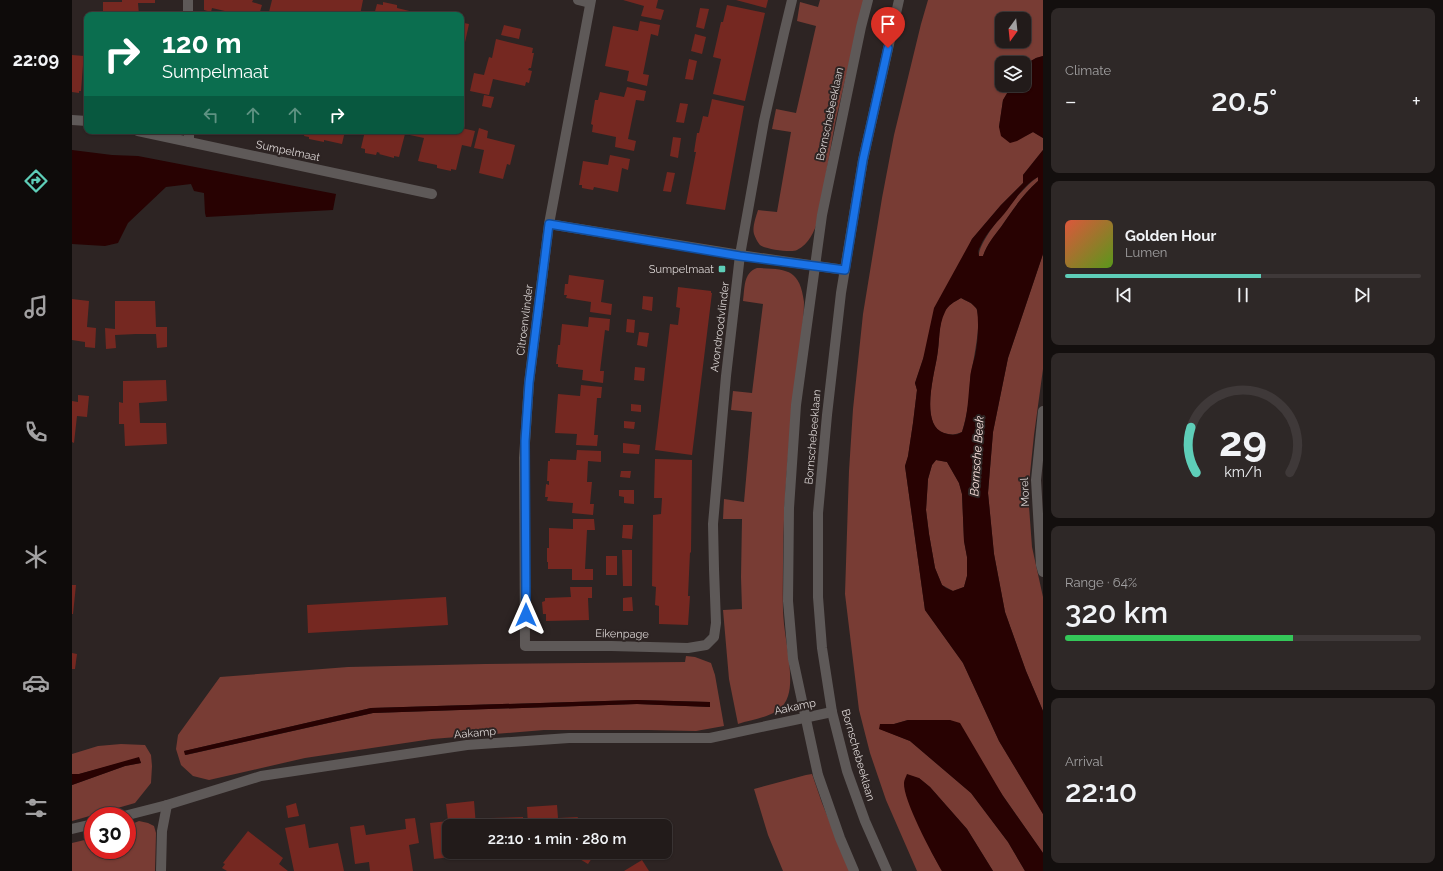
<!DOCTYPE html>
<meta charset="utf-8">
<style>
:root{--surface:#221b1a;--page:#2e2827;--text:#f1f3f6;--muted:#a2a1a2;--line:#3f3939;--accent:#5eceb8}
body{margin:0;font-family:Raleway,sans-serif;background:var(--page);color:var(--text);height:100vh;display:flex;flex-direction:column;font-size:15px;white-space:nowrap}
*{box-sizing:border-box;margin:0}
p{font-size:13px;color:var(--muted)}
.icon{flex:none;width:22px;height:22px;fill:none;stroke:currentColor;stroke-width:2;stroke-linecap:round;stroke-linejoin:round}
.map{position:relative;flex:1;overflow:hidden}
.details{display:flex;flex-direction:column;gap:8px;padding:8px;background:#130f0e;width:400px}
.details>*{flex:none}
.banner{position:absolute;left:12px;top:12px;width:380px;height:122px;border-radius:8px;box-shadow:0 1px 3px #0004,0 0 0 1px var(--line);background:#0b6e4f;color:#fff;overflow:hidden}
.needle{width:26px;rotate:195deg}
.tools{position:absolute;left:923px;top:12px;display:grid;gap:8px}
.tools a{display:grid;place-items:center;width:36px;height:36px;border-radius:8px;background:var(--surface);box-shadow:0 1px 3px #0004,0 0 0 1px var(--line);font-size:20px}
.speed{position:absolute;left:12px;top:807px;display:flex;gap:8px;font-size:20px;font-weight:700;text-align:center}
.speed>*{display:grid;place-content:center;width:52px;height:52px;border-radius:50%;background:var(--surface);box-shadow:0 1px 3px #0004,0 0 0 1px var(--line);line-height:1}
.speed .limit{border:6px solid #d22;background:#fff;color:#111}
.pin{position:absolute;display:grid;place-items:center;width:34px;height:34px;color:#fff;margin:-41px -17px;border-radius:50% 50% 50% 0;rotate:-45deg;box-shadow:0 0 4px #0007}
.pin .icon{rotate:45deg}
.me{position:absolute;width:44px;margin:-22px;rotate:0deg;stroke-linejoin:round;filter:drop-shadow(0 0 3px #0008)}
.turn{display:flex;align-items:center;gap:14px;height:84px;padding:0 12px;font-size:18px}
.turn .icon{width:52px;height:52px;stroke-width:2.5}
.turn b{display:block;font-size:28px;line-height:34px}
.lanes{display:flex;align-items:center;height:38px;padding:0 12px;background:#0003;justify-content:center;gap:20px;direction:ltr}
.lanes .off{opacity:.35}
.big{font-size:30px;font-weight:600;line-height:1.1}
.details .tile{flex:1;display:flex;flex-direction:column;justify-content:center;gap:6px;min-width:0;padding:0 14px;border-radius:8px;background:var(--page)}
.details .dial{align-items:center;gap:0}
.dial svg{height:104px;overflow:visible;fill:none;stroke:var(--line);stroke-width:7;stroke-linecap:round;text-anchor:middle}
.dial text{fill:var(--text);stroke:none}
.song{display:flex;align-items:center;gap:12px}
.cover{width:48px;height:48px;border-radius:6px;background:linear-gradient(135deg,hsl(10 70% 55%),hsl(90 70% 35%))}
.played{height:4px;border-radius:2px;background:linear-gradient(90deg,var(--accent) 55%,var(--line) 55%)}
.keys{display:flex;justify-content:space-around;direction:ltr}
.heat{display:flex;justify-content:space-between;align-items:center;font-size:22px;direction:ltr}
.charge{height:6px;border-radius:3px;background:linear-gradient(90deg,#34c759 64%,var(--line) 0)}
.trip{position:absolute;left:370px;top:819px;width:230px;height:40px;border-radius:8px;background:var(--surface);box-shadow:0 1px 3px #0004,0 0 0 1px var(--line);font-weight:600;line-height:40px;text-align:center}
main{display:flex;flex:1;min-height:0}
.tabs{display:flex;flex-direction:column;width:72px;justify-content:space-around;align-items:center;background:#0e0b0a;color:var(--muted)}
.tabs .icon{width:28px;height:28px}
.tabs .active{color:var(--accent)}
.tabs b{font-size:18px;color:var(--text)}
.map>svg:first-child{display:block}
.green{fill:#783c34;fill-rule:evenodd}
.water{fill:#280202;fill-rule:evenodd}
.building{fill:#752821}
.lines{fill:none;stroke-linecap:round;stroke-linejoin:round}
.minor{stroke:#5e5958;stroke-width:10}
.tertiary{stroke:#5e5958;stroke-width:10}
.route-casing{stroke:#114b97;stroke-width:10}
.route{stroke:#1a73e8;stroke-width:7}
.poi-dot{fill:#5eceb8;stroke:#2d2423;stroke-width:1.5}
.labels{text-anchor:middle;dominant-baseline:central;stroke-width:4;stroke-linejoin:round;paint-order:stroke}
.street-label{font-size:11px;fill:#dbd5d4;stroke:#2d2423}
.poi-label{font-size:11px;fill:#dbd5d4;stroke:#2d2423;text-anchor:end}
.water-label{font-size:12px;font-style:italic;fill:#f7deda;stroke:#2d2423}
</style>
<main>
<nav class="tabs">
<b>22:09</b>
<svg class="icon active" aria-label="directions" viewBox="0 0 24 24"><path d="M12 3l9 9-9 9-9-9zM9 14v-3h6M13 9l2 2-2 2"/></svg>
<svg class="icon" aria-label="music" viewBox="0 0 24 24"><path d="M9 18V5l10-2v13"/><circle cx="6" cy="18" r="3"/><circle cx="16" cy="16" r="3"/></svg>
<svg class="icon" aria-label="phone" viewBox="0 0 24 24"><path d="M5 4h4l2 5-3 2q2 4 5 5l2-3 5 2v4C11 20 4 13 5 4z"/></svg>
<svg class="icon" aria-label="climate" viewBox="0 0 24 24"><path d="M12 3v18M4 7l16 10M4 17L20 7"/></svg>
<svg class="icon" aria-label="car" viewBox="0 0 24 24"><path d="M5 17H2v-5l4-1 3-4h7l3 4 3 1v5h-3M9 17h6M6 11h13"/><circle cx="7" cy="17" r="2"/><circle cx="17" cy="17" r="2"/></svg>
<svg class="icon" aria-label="filters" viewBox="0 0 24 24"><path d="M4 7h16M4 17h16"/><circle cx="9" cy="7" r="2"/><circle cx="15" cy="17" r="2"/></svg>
</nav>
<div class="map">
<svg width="971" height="871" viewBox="0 0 971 871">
<rect width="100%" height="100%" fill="#2d2423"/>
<g class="green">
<path d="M748,0H792L763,123L746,220C742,232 737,244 725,250C720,253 693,249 688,245C686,243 683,237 682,234C680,227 684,217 686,210L705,212L719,132L700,129L704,109L724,113L744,26L725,21L728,2L746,7Z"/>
<path d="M856,0H971V56L964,58L952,65V63H930V85H940L931,100L927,127L953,136L961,132L971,138V150L951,175V183L929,205L900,239L851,359L843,383L845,390L841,423L836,457L833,466L853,610L891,663L927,741L971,814V853L878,720H836L822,724H808V729L838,741L899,793L936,842L953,871H921L895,829L858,787L847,778L859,851L870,871H845L814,800L798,753L787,710L773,594L777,471L781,409L791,314L810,198L822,135L849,24ZM930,19H952V41H930Z"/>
<path d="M966,177V181C951,194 940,211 929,227C922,236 915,245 911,256H907C905,241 952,185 966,177Z"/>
<polygon points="971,254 971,369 962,435 956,493 960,547 971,597 971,711 954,671 933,612 922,554 916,493 921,432 936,358"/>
<path d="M685,268C715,269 728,269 732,302C732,327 726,352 724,377C717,439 711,501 711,564C711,583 710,604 712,624C714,644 722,678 716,696C710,717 684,718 666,724L657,679L651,610L670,609L669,577L670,519H651L652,499L672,502L680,412L659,410L661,391L680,393L691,304L671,301C673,288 671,273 685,268Z"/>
<path d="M889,298C894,301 901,303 904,308C911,320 900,366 898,380C898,397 895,416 890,432C883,435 879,435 872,433C848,425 862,375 865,357C868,341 866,326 872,312C876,305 882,302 889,298Z"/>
<polygon points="864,460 875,462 887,483 890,494 892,541 895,557 895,576 892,587 881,591 870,585 863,568 857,534 854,510 856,479 860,465"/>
<path d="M614,656L623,657L639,663L643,675L652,726L624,731L576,730H472L360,739L233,758L137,780L121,776L109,765L104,749L106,735L148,677L276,667L413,664L613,662ZM565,700L638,702V707L565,704L301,713L114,755L112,751L299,708Z"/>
<polygon points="49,744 73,745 79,755 80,766 79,783 63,803 0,821 0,785 53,766 69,763 67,758 7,774 0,774 0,754 26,746"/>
<polygon points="740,774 750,803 778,871 711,871 696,835 682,789 734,775"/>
<polygon points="67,821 76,823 82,826 84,833 83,871 0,871 0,843 21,838 21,850 55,850 55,826"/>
</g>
<g class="water">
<polygon points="971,56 971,138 961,132 945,141 938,143 929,136 927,127 931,100 940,85 952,85 952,65 964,58"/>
<polygon points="0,150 40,155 66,156 264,194 261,210 134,217 133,213 132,193 122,191 119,184 94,187 56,223 46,243 33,246 0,244"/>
<path d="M971,150V254L936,358L921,432L916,493L922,554L933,612L954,671L971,711V814L927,741L891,663L853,610L833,466L836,456L841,423L845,390L843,383L851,359L862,308L900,239L929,205L951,183V175ZM966,177V181C951,194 940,211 929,227C922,236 915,244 911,256H907C906,252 906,250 908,247C914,232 927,221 936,209C944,198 954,183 966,177ZM889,298L899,303L905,309C907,324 906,341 903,356C901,364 898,372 898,380C896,398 896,415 890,432C883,436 879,435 872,433C848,425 862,375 865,357C868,341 866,326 873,312C876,305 882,302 889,298ZM864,460L875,462L887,483L890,494L892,541L895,557V576L892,587L881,591L874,588L870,585L863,568L857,534L854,510L856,479L860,465Z"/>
<polygon points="565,700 638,702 638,707 565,704 301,713 113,755 112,751 299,708"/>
<polygon points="836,720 878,720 888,723 931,796 971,853 971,871 953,871 936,842 899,793 838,741 807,729 808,724 822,724"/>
<polygon points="67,757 69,763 53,766 0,785 0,774 7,774"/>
<path d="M835,774L847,778L858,787L895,829L921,871H870C860,854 831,800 832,783C832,780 834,777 835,774Z"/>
</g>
<g class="building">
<polygon points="50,0 83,0 83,3 66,3 67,15 31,15 31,2 50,2"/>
<polygon points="132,0 181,0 180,2 190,5 187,15 170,15 140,8 139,12 132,10"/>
<polygon points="200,0 291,0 288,15 206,15 197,12"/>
<polygon points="551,0 586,0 584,8 592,10 589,20 569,16 572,6"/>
<polygon points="664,0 696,0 694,8"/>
<polygon points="311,2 325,5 325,8 354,15 302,15 305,4 311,5"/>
<polygon points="655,5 693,13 673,101 641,94 649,59 641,57 649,22 651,22"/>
<polygon points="628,8 637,9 632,29 624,27"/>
<polygon points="389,19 392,20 392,23 397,24 390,56"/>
<polygon points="568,21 588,25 586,36 579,34 571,74 577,75 575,86 555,81 557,71 533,66 541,26 566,31"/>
<polygon points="432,25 449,29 447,39 429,35"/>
<polygon points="623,34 634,37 630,54 619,51"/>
<polygon points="424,39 461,48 460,53 462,53 459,68 457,68 456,70 460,71 457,83 454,82 453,86 421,79 417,95 398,91 402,73 412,75 417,57 420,58"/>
<polygon points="13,44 15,44 15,65 11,65 9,91 7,91 7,93 0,92 0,55 12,56"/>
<polygon points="617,59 625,61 621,80 613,79"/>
<polygon points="555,87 574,91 572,101 564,100 556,139 564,141 562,151 543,147 544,137 520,132 521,125 519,124 523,100 526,100 528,92 552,97"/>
<polygon points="412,95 422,97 419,108 410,106"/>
<polygon points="640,99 672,106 653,210 614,204 624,152 622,152 625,133 627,133 631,116 636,117"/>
<polygon points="608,103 616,104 612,123 604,122"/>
<polygon points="389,128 403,131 399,147 390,145 384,170 379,169 379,171 365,168 365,165 346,161 352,138 333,134 327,157 322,156 322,158 307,154 308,153 305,152 304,155 293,153 293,149 289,148 293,131 389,131"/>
<polygon points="407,128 416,131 415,138 443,145 438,165 435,164 431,179 407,173 412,150 402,148"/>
<polygon points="233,131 273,131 270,144 252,140 252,142 237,139 237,137 232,136"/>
<polygon points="601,137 609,138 606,158 598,156"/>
<polygon points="538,155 558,159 556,170 550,168 546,192 522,187 521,190 510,188 510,185 507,185 511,161 536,165"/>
<polygon points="595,172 603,173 599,192 591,191"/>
<polygon points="497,275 532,280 529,302 540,304 539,315 518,312 519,302 494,298 495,295 492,295 493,284 496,284"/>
<polygon points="606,287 639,291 639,293 640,293 620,455 583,450 598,324 606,325 608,308 604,307"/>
<polygon points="571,296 581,297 580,311 570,309"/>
<polygon points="0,299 17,301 15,327 24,328 23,348 13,347 13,342 0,340"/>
<polygon points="43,301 83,301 84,327 95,327 95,347 85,348 84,334 64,334 43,335 44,348 34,349 33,328 43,329"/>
<polygon points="517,317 538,319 537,331 533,330 528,371 532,371 531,383 510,380 511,370 486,367 486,364 484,364 486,345 488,345 490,324 516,327"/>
<polygon points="555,319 563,320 562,333 554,332"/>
<polygon points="567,332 577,333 575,347 565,345"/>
<polygon points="563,367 573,368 572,381 562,380"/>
<polygon points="94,380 95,401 67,403 68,423 94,423 95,444 53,446 52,424 47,424 47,402 51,403 51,381"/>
<polygon points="509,385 530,387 529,398 525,398 522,435 526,435 525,446 504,445 505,434 483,433 486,394 508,396"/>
<polygon points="6,395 17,396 15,417 5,416 2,443 0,442 0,401 6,402"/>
<polygon points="559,404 569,405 569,412 559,411"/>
<polygon points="552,421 563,422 562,429 552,428"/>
<polygon points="551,443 568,445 567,454 551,453"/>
<polygon points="505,450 529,451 529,462 516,461 515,482 520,482 518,504 522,504 521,515 500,513 501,503 475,501 476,497 473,497 474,484 477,485 477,481 475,481 476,461 478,461 478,459 504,460"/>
<polygon points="583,459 620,460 619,553 618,552 616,596 618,596 616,625 587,624 587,606 583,605 584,587 580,586 581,515 589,514 590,498 582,498"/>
<polygon points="549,471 559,471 558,478 548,477"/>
<polygon points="547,490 562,490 562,504 552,503 552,497 547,496"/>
<polygon points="501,519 522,519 523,530 515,530 513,569 521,569 521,580 500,580 500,569 476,569 476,562 475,562 475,548 477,548 477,528 501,529"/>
<polygon points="551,525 561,525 560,539 550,538"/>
<polygon points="550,550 560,550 560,586 551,586"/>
<rect x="534" y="556" width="11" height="19"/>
<polygon points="0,585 4,585 1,614 0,614"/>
<polygon points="498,587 520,587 520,598 516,598 517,620 474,621 474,614 471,614 470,602 473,601 473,598 499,597"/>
<polygon points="374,597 376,625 236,633 235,605"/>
<polygon points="560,597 561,611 551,611 551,598"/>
<polygon points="0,653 5,654 3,669 0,669"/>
<polygon points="402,801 404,826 377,826 377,852 387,852 387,854 378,855 379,857 362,859 358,823 376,821 374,804"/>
<polygon points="224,803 227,816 216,818 214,806"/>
<polygon points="485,805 486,818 506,817 502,826 456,826 455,807"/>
<polygon points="451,817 451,826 419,826 418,818"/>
<polygon points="343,818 347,843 337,845 341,871 298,871 297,862 283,864 278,827 292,825 294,835 334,829 333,819"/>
<polygon points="233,824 237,848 266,843 272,871 222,871 213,828"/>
<polygon points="176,831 211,858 207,864 216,871 155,871 150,868 153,864 151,863"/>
<polygon points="420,852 442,852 442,856 420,858"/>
<polygon points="510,852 535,852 534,854 532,853 528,859 522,855 516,864 506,858"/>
<polygon points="570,860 577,871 552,871"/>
</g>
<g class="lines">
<g class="minor">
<polyline points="116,0 116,15"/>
<polyline points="506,0 518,3"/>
<polyline points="519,0 477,224 457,383 452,458 453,646 539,646 616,648 634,645 642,637 644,623 642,569 641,524 654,376 668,255 692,121 712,33 720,0"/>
<polyline points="0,120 15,121"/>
<polyline points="66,131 360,194"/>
<polyline points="117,131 117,142"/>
<polyline points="477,224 668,255 773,270"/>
<polyline points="971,411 964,480 969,565 971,572"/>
<polyline points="52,816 95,805 189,776 395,745 497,738 638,738 760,712"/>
<polyline points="0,829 21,824"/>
<polyline points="89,871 90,831 95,805"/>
</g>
<g class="tertiary">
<polyline points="782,871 768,838 746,775 721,659 716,601 717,508 724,405 750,215 789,27 796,0"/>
<polyline points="815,871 793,821 775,771 760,712 750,648 746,597 746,513 755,415 769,293 791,160 827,0"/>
</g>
</g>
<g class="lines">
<defs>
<polyline id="route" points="454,615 453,441 457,383 477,224 668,256 773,270 791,160 816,48"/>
</defs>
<use href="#route" class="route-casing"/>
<use href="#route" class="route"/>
</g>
<rect class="poi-dot" x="646" y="265" width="8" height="8" rx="2"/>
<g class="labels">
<g class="street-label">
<text transform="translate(758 114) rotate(-78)">Bornschebeeklaan</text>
<text transform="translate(216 151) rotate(12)">Sumpelmaat</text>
<text transform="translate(453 320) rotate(-83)">Citroenvlinder</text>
<text transform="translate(648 327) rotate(-83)">Avondroodvlinder</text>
<text transform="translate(741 437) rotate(-85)">Bornschebeeklaan</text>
<text transform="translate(953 492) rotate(-92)">Morel</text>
<text transform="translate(550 634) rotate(1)">Eikenpage</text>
<text transform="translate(723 707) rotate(-12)">Aakamp</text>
<text transform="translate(403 733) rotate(-5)">Aakamp</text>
<text transform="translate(786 755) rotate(74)">Bornschebeeklaan</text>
</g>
<g class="poi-label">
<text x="642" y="269">Sumpelmaat</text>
</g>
<g class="water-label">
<text transform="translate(905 456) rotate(-86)">Bornsche Beek</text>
</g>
</g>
</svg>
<div class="tools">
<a><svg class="needle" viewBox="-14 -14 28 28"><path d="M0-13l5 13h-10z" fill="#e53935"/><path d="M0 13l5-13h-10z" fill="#a2a1a2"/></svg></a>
<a><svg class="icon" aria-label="layers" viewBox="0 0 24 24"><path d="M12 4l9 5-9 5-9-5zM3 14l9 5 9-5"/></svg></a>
</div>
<div class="speed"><div class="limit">30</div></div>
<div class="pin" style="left:816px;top:48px;background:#d93025"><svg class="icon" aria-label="arrive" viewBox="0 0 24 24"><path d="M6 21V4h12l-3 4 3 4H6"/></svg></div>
<svg class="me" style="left:454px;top:615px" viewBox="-20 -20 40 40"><path d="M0-17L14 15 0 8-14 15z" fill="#1a73e8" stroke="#fff" stroke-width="4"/></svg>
<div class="trip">22:10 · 1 min · 280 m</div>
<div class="banner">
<div class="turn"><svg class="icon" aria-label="right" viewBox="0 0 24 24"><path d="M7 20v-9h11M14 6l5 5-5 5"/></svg><div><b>120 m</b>Sumpelmaat</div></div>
<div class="lanes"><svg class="icon off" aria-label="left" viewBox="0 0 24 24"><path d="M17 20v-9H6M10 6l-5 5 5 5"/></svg><svg class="icon off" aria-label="ahead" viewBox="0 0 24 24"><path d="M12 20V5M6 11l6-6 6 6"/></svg><svg class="icon off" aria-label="ahead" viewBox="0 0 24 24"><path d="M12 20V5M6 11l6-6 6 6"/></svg><svg class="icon" aria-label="right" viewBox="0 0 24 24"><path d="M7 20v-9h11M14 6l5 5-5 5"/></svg></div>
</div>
</div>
<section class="details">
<div class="tile"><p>Climate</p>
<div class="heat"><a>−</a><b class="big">20.5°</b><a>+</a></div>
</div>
<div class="tile">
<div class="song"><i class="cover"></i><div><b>Golden Hour</b><p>Lumen</p></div></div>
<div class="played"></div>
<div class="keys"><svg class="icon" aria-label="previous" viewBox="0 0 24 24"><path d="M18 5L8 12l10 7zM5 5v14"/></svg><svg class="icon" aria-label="pause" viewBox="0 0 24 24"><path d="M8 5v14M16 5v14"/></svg><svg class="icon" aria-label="next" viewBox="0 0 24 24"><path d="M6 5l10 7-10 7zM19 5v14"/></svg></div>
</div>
<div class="tile dial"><svg viewBox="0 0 100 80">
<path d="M14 69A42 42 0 1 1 86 69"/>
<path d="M14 69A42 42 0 0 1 10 34" stroke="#5eceb8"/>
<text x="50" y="56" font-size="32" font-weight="700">29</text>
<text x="50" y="72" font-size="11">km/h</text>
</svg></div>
<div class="tile"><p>Range · 64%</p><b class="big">320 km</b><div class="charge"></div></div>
<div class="tile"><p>Arrival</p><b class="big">22:10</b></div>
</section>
</main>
